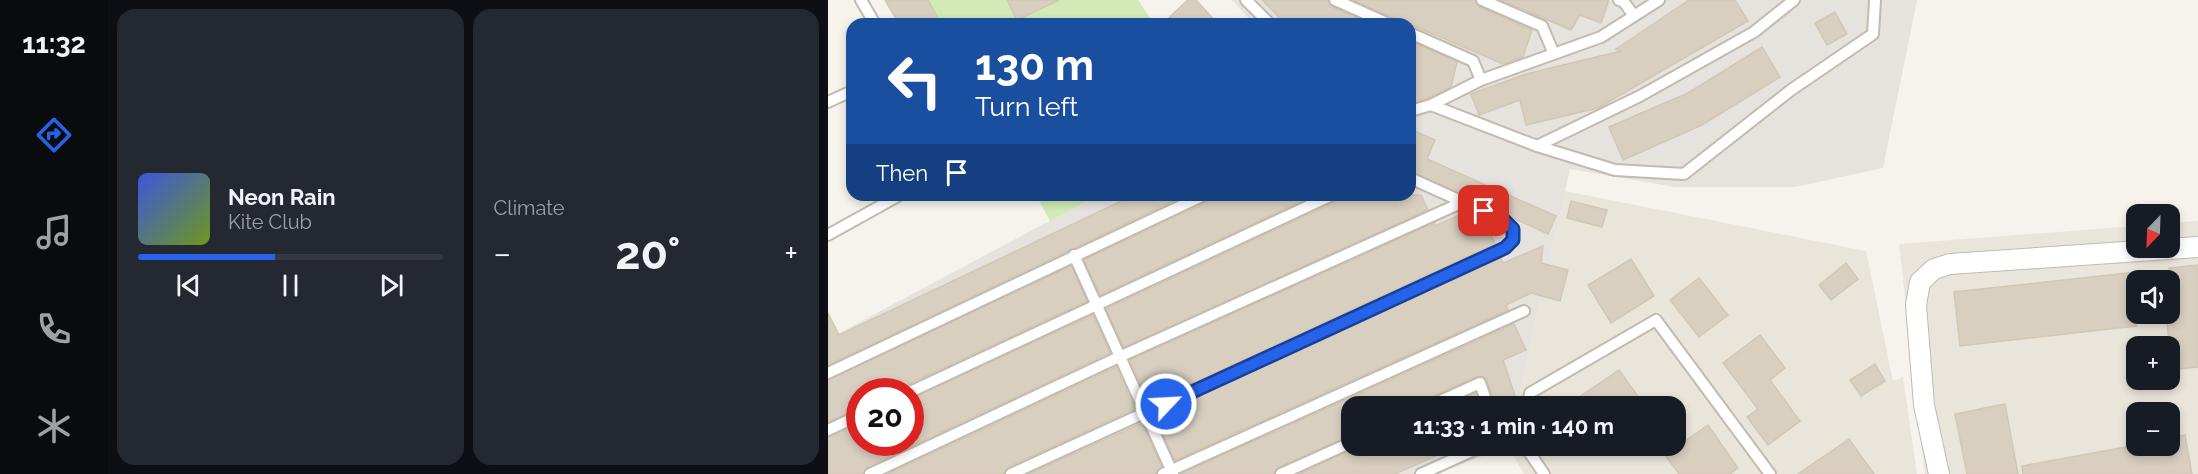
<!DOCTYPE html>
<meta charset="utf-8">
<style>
:root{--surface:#171b24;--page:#242831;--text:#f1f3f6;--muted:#9ea1a6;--line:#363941;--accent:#2563eb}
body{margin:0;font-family:Raleway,sans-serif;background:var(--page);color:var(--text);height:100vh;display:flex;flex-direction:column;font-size:22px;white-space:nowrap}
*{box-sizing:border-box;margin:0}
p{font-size:20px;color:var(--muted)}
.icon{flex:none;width:33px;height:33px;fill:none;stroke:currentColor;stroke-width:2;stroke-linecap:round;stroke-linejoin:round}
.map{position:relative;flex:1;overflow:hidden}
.sheet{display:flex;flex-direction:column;gap:9px;padding:9px;background:#0d0f14;width:720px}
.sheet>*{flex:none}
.hud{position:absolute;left:18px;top:18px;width:570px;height:183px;border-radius:18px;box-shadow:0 3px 9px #0003;background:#1a4fa0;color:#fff;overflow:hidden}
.needle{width:39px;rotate:203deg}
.fabs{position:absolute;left:1298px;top:204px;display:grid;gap:12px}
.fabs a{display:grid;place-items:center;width:54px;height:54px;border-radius:12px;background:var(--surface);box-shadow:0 3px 9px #0003;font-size:30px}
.speed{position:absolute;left:18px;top:378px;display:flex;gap:12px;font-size:30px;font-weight:700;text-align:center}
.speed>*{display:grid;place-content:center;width:78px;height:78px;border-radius:50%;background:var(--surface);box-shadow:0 3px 9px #0003;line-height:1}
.speed .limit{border:9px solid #d22;background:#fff;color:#111}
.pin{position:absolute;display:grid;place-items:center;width:51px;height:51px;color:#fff;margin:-26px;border-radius:12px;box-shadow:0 3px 9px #0006}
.me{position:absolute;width:66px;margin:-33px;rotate:65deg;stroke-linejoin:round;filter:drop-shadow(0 0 4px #0008)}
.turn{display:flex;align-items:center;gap:21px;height:126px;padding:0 30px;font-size:27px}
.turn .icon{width:78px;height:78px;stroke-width:2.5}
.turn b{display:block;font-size:42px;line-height:51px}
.then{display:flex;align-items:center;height:57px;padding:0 30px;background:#0003;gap:12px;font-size:22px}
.big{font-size:45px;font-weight:700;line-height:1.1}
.sheet .card{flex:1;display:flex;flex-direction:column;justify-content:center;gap:9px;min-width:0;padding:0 21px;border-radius:18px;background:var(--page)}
.song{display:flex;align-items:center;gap:18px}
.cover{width:72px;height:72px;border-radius:9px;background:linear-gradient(135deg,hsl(230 70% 55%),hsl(80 70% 35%))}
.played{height:6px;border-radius:3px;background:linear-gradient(90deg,var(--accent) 45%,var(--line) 45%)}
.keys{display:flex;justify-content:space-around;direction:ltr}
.heat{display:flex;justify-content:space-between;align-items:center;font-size:33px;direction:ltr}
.sheet .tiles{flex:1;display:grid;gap:9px;grid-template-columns:repeat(2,1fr)}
.trip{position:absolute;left:513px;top:396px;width:345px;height:60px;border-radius:18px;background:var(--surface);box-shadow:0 3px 9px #0003;font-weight:700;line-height:60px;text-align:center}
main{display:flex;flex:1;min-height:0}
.tab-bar{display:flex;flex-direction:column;width:108px;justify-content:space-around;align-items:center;background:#090b0e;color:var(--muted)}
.tab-bar .icon{width:42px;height:42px}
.tab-bar .current{color:var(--accent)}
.tab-bar b{font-size:27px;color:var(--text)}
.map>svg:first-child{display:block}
.residential{fill:#eae5da;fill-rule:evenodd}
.industrial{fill:#e6e2dd;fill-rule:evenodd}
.green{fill:#d2eab5}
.building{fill:#d8cfc1;stroke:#d3c7b4;stroke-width:1.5}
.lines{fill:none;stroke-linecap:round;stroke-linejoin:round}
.lane-casing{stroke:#c2bbae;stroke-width:14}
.street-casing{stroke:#c2bbae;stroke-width:22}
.lane{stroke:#fff;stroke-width:10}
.street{stroke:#fff;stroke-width:20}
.route-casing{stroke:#184099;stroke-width:15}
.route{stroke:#2563eb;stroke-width:10}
</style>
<main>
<nav class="tab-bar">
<b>11:32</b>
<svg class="icon current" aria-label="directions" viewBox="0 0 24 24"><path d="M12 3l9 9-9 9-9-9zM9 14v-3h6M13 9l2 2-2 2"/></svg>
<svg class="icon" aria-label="music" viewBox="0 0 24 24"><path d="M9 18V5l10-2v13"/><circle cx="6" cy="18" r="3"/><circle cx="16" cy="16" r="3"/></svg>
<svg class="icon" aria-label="phone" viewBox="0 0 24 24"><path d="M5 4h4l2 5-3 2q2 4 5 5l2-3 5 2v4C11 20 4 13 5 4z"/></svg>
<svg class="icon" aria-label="climate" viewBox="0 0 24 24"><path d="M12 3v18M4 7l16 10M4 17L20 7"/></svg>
</nav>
<section class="sheet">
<div class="tiles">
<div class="card">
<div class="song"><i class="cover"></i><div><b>Neon Rain</b><p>Kite Club</p></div></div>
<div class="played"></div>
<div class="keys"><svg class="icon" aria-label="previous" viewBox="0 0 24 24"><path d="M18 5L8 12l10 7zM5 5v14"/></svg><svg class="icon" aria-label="pause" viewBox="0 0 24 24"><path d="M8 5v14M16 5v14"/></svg><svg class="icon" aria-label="next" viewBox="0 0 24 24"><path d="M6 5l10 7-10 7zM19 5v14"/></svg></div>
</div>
<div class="card"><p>Climate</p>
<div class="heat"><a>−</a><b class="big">20°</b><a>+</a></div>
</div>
</div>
</section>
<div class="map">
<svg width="1370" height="474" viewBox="0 0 1370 474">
<rect width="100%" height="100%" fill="#f6f3ec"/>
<g class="residential">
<polygon points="737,191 1038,251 1065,381 1075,377 1089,474 696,474 680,446 848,446 848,406 689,406"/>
<path d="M1370,221V474H1097L1071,244L1308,226V248H1341V223ZM1308,280H1341V314H1308ZM1308,346H1341V380H1308ZM1308,412H1341V446H1308Z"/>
</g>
<path class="industrial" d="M404,0H1089L1055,168L967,187H847L742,169L689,406H524V446H679L610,474H0V339L270,195H582V24H426ZM32,392H82V442H32Z"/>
<g class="green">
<polygon points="100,0 310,0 326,24 113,24"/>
<polygon points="208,195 270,195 222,221"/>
</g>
<g class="building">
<polygon points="57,0 100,0 113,24 71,24"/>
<polygon points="179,0 231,0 189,20"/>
<polygon points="360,0 368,0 390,24 334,24"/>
<polygon points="434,0 500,0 504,7 543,24 458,24"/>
<polygon points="525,0 647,0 651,7 704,30 695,57 675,64 582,24 568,24 564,17"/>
<polygon points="673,0 781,0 773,23 752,15 743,30"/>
<polygon points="861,0 907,0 920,21 770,108 698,125 692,100 651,115 643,94 698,74 793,51 788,49"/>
<polygon points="1007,12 1019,34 999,45 987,23"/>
<polygon points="582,41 629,62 623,87 600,98 582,103"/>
<polygon points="934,47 952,77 874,125 795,160 781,127 860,93"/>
<polygon points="582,129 607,140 599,159 728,216 720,234 582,171"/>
<polygon points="582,186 586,188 583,195 593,195 600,210 296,347 278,309 507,202 511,195 582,195"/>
<polygon points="306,195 358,195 0,365 0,313 11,335"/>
<polygon points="383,195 486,195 272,295 256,260 379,202"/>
<polygon points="743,201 779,210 774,227 739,218"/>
<polygon points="638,212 655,219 667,244 321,403 302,360 606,223 607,226"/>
<polygon points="715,246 713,263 740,270 732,301 703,293 678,305 680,310 347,460 327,416 673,258 675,263"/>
<polygon points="803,259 826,296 783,323 760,285"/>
<polygon points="1018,263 1030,279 1003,300 991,285"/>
<polygon points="1370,265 1370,367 1344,370 1338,314 1341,314 1341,268"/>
<polygon points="243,266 259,301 64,392 32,392 32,408 0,422 0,380"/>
<polygon points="1308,272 1308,326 1132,346 1126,292"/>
<polygon points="871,278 900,315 871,337 842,300"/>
<polygon points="265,315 282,353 39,467 35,474 0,474 0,437 32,424 32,442 82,442 82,399"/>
<polygon points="686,324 698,350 675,360 690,404 667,406 659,380 654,376 650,376 598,399 594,406 524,406 524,435 450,467 446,474 353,474"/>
<polygon points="932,335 957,368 942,380 972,421 940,445 919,417 930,409 895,363"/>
<polygon points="1047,364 1057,381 1033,396 1022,380"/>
<polygon points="288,367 307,409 180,467 176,474 60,474"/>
<polygon points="791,370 817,406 738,406"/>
<polygon points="648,393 652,406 618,406"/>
<polygon points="1177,404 1190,474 1139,474 1127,414"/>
<polygon points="314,423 333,466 328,474 201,474"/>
<polygon points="880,425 910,468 902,474 851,474 837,455"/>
<polygon points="1357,435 1364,474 1195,474 1194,466 1303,446 1341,446 1341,438"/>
<polygon points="1021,439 1046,474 970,474"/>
<polygon points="530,446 630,446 567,474 471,474"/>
</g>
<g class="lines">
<defs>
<g id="lane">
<polyline points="33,0 47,24"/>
<polyline points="418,0 442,24"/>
<polyline points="507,0 561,24"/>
<polyline points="654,0 714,26 726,54"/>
<polyline points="791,0 796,2 806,16"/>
<polyline points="582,33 645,61 653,80"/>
<polyline points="0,102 24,91"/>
<polyline points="603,105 709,146 787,170 856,174 963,90 1045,34 1047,0"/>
<polyline points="582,111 603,105 653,80 773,37 831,0"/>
<polyline points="709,146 812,96 926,32 966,0"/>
<polyline points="0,235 72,195"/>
<polyline points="246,255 345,474"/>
<polyline points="0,373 376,195"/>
<polyline points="82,392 504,195"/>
<polyline points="601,406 652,383 660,406"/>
<polyline points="700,406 702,393 828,320 942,474"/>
<polyline points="0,430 32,415"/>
<polyline points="697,446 716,474"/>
<polyline points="42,474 291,357 635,202"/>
<polyline points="183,474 677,248 685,240 685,229 677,221 582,178"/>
<polyline points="335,474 696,311"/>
<polyline points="453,474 524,442"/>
<polyline points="593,474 655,446"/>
</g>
<polyline id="street" points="1111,474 1096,405 1088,305 1092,282 1106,269 1122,264 1370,247"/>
</defs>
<use href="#lane" class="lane-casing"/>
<use href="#street" class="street-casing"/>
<use href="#lane" class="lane"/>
<use href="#street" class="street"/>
</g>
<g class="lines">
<defs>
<polyline id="route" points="338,404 677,248 685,240 685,229 677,221 656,211"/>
</defs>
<use href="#route" class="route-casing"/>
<use href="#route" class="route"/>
</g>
</svg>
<div class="fabs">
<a><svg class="needle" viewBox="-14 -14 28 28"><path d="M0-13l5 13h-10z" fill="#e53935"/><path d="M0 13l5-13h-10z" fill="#9ea1a6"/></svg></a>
<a><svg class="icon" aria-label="sound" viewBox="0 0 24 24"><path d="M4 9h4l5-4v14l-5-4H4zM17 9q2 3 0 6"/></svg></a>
<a>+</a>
<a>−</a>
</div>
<div class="speed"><div class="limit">20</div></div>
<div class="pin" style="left:656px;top:211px;background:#d93025"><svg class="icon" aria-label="arrive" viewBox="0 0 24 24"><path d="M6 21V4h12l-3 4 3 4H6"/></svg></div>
<svg class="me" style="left:338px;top:404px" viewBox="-20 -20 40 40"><circle r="17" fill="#2563eb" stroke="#fff" stroke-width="3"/><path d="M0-11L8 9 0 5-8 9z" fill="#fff"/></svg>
<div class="trip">11:33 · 1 min · 140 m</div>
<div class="hud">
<div class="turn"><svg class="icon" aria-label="left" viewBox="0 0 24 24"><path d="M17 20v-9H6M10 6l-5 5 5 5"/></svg><div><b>130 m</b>Turn left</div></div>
<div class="then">Then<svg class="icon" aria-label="arrive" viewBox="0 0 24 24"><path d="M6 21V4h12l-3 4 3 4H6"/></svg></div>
</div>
</div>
</main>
